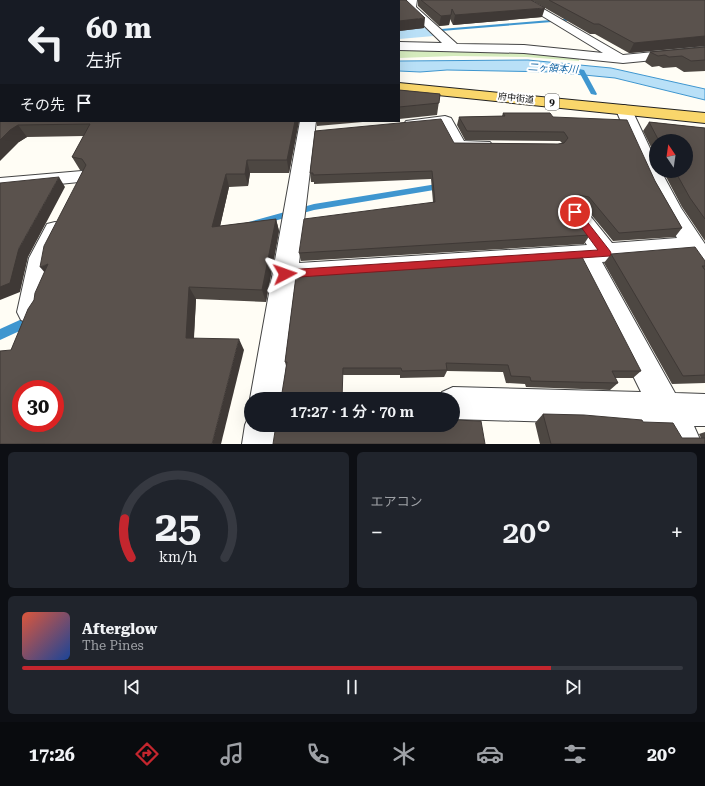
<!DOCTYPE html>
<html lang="ja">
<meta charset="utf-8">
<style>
:root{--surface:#171b24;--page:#20242c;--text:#f1f3f6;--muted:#9ea1a6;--line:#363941;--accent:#c4262e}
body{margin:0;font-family:"Roboto Serif","Noto Sans JP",serif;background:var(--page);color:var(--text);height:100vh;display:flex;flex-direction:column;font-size:15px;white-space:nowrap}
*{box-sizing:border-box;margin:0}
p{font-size:13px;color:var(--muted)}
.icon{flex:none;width:22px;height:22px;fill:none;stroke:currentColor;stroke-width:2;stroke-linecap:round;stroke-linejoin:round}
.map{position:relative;height:444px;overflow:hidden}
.sheet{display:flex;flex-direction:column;gap:8px;padding:8px;background:#0d0f14;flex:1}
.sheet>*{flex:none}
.banner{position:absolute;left:0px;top:0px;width:400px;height:122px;box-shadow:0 4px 16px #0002;background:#171b24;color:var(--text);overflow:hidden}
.needle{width:26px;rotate:347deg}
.fabs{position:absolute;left:649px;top:134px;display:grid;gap:8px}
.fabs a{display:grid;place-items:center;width:44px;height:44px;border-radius:50%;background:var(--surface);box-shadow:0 4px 16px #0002;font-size:20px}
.speed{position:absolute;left:12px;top:380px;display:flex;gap:8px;font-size:20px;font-weight:700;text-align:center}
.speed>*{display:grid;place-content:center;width:52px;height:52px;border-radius:50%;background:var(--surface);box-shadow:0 4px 16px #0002;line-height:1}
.speed .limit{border:6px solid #d22;background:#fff;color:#111}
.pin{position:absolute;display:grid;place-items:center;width:34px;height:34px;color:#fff;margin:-17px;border:2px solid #fff;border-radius:50%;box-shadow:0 1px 4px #0007}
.me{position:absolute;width:44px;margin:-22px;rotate:86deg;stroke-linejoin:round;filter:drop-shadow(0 0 3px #0008)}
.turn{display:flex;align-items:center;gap:14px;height:84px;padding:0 20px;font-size:18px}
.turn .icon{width:52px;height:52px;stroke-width:2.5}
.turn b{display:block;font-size:28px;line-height:34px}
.then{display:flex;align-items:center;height:38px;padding:0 20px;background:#0003;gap:8px;font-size:15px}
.big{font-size:30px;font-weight:600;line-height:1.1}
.sheet .card{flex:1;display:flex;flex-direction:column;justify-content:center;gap:6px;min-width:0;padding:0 14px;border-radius:6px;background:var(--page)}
.sheet .dial{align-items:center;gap:0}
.dial svg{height:104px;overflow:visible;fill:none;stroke:var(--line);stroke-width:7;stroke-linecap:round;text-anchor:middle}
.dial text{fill:var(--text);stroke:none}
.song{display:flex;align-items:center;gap:12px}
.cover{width:48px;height:48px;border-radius:6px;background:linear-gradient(135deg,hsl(10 70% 55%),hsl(220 70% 35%))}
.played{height:4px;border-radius:2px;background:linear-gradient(90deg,var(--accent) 80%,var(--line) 80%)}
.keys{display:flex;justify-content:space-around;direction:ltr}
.heat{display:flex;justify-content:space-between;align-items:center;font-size:22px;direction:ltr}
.sheet .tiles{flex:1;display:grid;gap:8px;grid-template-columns:1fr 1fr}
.card:last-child{grid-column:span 2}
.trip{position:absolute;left:244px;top:392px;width:216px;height:40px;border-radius:20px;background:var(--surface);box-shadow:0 4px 16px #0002;font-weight:600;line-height:40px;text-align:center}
.menu{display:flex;height:64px;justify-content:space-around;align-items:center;background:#090b0e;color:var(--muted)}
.menu .icon{width:28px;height:28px}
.menu .on{color:var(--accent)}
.menu b{font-size:18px;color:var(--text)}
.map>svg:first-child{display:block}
.green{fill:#d5ebbd}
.water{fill:#b9e0f7;stroke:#3f96cf}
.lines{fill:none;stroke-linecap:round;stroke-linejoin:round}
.stream{fill:#3f96cf;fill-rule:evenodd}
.canal{fill:#b9e0f7;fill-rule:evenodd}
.minor-casing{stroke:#444;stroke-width:2}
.major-casing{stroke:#222;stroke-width:2}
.minor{fill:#fff;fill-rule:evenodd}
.major{fill:#f9d66b;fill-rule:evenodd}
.wall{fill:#4d4742}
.shaded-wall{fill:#3f3936}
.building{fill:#5a524d;stroke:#3f3936;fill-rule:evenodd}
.route{fill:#c4262e;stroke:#7f191e}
.labels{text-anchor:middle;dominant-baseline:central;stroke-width:4;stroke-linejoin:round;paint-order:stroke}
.far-street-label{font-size:9px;fill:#111;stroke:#fff}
.far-water-label{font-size:10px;font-style:italic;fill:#1768a6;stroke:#fff}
.shield{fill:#fff;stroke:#585858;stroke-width:1}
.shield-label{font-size:10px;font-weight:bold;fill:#111}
</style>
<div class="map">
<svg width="705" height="444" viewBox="0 0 705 444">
<rect width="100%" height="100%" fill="#fffdf5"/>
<polygon class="green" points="399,48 525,53 579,56 579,61 526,57 454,56 399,58"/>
<polygon class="water" points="528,60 611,68 705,89 705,100 615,78 553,72 447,70 420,72 399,71 399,61"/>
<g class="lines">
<g class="stream">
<polygon points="575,18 577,20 441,31 439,30 441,29"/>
<polygon points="579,69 584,70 597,94 596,95 591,94 578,70"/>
<polygon points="443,183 446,184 447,186 446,188 314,210 252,227 247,224 249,222 314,204"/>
<polygon points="33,314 37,315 39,319 37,323 0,340 0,329"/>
</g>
<polygon class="canal" points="428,27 434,28 436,32 434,36 399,39 399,29"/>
<defs>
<g id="minor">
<polygon points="407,0 417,0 416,7 457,44 524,45 603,53 516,0 528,0 623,55 705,47 705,55 623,63 524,53 399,50 399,42 442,43 408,10 406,8"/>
<polygon points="624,105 630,107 632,110 656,161 656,171 661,171 681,208 705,244 705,273 696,270 687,255 602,262 675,393 705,394 705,426 694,426 702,444 667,444 657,425 453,419 453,399 439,399 442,392 453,387 641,392 578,264 296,283 282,399 251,399 251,401 250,399 300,121 316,121 299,263 587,245 564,212 567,207 575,205 583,207 612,243 677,238 650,189 616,110 618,107"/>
<path d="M445,116L451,118L464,141L490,142L493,146L490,150C479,153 463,153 452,150L440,126L412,129L406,127L404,124L406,121Z"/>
<polygon points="82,171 89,173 92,177 89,181 0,190 0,178"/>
<polygon points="55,222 63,224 66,230 53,258 45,312 41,320 31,324 21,320 17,312 29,258 47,224"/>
<polygon points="250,413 251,425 279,425 276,444 242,444 245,425"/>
</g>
<g id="major">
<rect x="0" y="38" width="1" height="8"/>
<polygon points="399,83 705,113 705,123 399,91"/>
</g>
</defs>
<use href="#minor" class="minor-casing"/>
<use href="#major" class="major-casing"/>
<use href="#minor" class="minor"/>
<use href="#major" class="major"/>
</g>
<g class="wall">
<polygon points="0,0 406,0 424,28 399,31 399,1 1,1 1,3"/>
<polygon points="418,0 705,0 705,46 629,53 595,34 590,34 533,1 542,17 453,25 450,19 449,25 439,26 418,6"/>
<polygon points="705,47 705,71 684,72 676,67 663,68 659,66 652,67 645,62 650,52"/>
<polygon points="399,90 440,94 437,115 399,119"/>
<polygon points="503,113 553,117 655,181 682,228 675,237 613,241 584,206 575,204 569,205 590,235 584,244 301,261 299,253 433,202 431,179 314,184 314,182 311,182 310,173 454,143 558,144 562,143 560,141 465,140 457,125 459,117 502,116"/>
<polygon points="1,121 299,121 289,173 250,173 248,186 229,187 220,226 276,219 279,231 266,302 196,299 194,338 244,350 11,350 34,300 83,170 80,170 72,157 84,136 27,137 19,142"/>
<polygon points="316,121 374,121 317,126"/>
<polygon points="649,122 705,128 705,241 682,207 663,171 686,171 686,141 656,141 656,157 643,131"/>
<polygon points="611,254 705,261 705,383 672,384 604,263"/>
<polygon points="296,276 641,371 633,378 615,378 618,383 610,390 526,387 525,384 506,383 503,372 447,371 444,377 400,378 400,375 344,375 286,366 285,362"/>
<polygon points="543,414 643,422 682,438 701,438 699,434 705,432 705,444 540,444 535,423"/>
</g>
<g class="shaded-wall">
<polygon points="545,8 542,17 453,25 455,15"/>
<polygon points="451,15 449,25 439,26 441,16"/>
<polygon points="425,18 424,28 399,31 399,21"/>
<polygon points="705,36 705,46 629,53 634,43"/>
<polygon points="295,121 299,121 289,173 287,160"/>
<polygon points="18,125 27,137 19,142 0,161 0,140 10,130"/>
<polygon points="247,160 250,173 248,186 245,174"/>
<polygon points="226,174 229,187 217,240 212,227"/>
<polygon points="59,177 65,187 28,257 20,292 0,300 0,287 19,248"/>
<polygon points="579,195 575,204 566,206 570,197"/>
<polygon points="276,219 279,231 266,302 262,290"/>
<polygon points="48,264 51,280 40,267"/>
<polygon points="189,287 196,299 193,350 186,338"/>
<polygon points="239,339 244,350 221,444 212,444"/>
</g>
<g class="building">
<polygon points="43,0 406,0 425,18 399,21 399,1 52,1"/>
<polygon points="421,0 531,0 545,8 455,15 452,9 451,15 441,16"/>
<polygon points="549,0 705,0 705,36 634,43 599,24 594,24"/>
<polygon points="705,47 705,60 691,61 682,56 669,57 665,55 658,56 650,52"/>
<path d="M0,57H1V121H295L287,160H247L245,174H226L212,227L276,219L262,290L189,287L186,338L239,339L212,444H0V351L11,350L28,309L34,300L35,293L48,264L40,267L44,246L86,165L82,159L72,157L90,124L18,125L10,130L0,140ZM21,389H55V423H21Z"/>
<polygon points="399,90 440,94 439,103 399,107"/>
<polygon points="503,113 550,113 553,117 627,120 655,181 682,228 619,233 589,197 579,195 570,197 567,204 590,235 299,253 304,219 435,202 432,171 313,175 313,173 310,173 315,131 441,119 454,143 558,144 564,143 568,138 564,132 467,131 459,117 505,116"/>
<polygon points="649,122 705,128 705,219 690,198 675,171 686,171 686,141 659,141"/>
<polygon points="59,177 19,248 10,283 0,287 0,183"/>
<polygon points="695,247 705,261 705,266 702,266 705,270 705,375 683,376 611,254"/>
<polygon points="582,257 641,371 612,371 618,383 531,381 530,377 511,376 508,365 446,363 447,370 402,371 401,368 343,368 342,399 281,399 287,362 285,362 296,276"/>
<polygon points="543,414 584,415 642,420 643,422 673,423 682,438 705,438 705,444 551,444"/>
<polygon points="453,420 481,421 485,444 273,444 276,425 453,425"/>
</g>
<polygon class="route" points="575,209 578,210 610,251 611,253 610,256 285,278 282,277 280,274 282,271 285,270 598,250 570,212"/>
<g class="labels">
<g class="far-street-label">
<text transform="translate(516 98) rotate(6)">府中街道</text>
</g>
<g class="far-water-label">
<text transform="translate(553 68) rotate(3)">二ヶ領本川</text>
</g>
<rect class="shield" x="545" y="94" width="14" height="16" rx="3"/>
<g class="shield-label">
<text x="552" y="102">9</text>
</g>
</g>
</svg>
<div class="fabs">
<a><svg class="needle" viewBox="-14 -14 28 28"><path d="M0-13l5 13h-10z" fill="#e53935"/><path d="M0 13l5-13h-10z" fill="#9ea1a6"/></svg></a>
</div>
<div class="speed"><div class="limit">30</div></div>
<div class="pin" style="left:575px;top:212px;background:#d93025"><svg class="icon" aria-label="arrive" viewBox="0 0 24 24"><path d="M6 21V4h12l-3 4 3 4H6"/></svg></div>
<svg class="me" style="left:285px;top:274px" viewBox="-20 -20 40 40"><path d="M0-17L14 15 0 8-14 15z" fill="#c4262e" stroke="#fff" stroke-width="4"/></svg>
<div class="trip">17:27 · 1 分 · 70 m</div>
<div class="banner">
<div class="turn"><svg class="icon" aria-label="left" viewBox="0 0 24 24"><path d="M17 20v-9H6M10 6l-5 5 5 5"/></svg><div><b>60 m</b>左折</div></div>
<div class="then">その先<svg class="icon" aria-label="arrive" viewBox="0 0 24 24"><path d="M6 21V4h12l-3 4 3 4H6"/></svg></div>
</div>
</div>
<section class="sheet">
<div class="tiles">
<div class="card dial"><svg viewBox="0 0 100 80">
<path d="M14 69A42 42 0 1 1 86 69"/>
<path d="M14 69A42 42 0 0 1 9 39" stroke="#c4262e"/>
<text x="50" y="56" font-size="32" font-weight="700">25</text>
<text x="50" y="72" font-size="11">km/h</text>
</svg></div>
<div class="card"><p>エアコン</p>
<div class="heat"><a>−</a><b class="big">20°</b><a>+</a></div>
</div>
<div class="card">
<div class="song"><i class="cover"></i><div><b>Afterglow</b><p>The Pines</p></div></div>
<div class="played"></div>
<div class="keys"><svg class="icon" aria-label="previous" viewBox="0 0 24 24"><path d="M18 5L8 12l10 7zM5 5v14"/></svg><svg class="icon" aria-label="pause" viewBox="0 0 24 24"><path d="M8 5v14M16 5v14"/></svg><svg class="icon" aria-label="next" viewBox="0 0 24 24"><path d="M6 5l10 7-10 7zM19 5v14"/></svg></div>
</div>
</div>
</section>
<nav class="menu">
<b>17:26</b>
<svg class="icon on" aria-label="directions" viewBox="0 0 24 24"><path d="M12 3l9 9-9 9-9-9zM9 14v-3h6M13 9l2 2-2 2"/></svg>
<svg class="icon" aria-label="music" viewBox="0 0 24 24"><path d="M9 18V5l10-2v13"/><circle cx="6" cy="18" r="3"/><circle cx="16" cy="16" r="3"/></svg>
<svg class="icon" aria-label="phone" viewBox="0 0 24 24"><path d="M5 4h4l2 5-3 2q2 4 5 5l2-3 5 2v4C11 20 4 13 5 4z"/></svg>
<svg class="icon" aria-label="climate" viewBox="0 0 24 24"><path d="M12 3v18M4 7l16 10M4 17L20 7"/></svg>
<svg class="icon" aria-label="car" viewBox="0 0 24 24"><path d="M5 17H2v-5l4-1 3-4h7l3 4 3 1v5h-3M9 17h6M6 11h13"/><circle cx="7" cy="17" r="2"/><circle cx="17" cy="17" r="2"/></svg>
<svg class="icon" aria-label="filters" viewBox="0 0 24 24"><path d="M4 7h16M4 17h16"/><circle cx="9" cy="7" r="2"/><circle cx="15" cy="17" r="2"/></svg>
<b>20°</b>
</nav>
